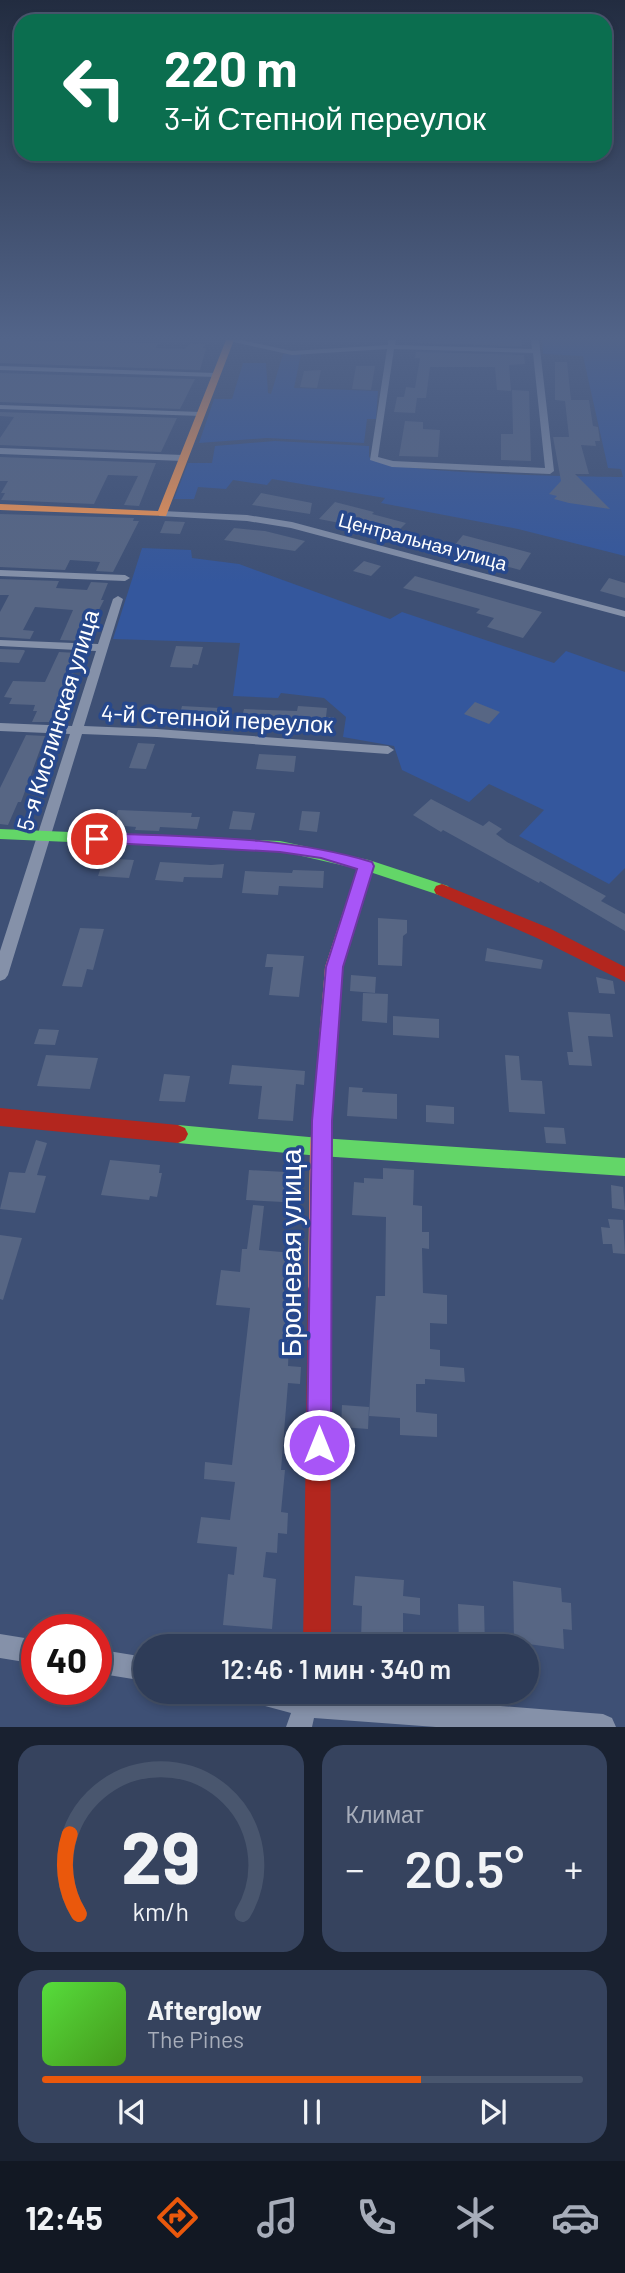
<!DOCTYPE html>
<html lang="ru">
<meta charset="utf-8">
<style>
:root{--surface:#2e3c58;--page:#36435e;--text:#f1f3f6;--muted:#a7adba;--line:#49566e;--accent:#ea580c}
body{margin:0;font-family:Barlow,sans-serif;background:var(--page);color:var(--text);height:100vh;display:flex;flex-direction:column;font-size:26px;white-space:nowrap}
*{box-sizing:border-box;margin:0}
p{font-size:23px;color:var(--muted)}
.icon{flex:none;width:38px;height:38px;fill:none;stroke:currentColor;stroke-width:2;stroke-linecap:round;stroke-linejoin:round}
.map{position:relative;height:1727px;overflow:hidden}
.drawer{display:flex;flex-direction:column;gap:18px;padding:18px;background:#192130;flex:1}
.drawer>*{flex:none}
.banner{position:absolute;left:14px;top:14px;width:598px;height:147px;border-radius:21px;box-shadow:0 4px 10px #0003,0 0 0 2px var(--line);background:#0b6e4f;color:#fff;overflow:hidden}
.speed{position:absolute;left:21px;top:1614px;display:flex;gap:14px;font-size:35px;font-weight:700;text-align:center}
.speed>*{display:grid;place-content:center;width:91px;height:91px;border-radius:50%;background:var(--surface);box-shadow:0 4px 10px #0003,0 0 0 2px var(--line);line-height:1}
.speed .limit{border:10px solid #d22;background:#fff;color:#111}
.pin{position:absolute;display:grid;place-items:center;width:60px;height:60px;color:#fff;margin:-30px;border:4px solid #fff;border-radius:50%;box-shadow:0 2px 7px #0007}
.me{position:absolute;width:77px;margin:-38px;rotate:0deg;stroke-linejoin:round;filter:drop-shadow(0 0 5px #0008)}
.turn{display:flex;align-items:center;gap:24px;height:147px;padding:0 35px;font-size:32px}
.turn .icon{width:91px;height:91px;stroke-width:2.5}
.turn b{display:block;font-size:49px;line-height:60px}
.big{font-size:52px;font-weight:600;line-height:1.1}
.drawer .widget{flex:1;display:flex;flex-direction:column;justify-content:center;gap:10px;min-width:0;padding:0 24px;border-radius:21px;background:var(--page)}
.drawer .dial{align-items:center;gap:0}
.dial svg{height:182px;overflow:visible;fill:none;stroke:var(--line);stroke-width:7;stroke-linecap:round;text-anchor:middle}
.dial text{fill:var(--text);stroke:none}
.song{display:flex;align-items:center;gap:21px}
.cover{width:84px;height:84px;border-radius:10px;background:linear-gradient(135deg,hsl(110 70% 55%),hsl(100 70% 35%))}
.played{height:7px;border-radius:4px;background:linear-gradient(90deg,var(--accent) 70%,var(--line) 70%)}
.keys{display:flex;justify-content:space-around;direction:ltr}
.heat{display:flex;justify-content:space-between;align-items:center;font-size:38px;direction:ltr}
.drawer .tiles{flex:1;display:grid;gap:18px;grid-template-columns:1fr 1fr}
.widget:last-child{grid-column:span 2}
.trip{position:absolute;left:133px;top:1634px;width:406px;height:70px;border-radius:35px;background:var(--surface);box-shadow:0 4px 10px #0003,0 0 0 2px var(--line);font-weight:600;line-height:70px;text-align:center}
.dock{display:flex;height:112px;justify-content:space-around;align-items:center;background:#121823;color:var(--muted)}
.dock .icon{width:49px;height:49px}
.dock .current{color:var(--accent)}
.dock b{font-size:32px;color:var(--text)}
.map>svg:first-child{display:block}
.green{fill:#34579d}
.building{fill:#576684}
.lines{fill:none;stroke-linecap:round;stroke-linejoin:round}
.street{fill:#8591a9;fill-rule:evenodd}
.fast{fill:#63d668;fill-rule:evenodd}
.slow{fill:#ff974d;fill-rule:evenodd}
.jam{fill:#b3261e;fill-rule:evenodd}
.route{fill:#a855f7;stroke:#6d37a1;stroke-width:2}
.labels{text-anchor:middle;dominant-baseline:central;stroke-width:7;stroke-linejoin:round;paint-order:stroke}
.far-street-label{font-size:19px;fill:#fff;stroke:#27488c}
.street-label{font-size:23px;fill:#fff;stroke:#27488c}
.near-street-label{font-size:28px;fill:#fff;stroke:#27488c}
</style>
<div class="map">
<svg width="625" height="1727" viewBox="0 0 625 1727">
<rect width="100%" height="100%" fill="#3e5075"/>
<g class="green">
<path d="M542,340H625V556L518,529L381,503L385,498L272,479L267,485L233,480L226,489L198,487L194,499H174L188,463H212L215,446L275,441L369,446V457C391,475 584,476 623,477L621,469L608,468L583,356L543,354Z"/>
<polygon points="283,354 301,354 294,388 378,391 376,419 367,419 364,443 267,438 199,443 214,399 232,399 243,363 266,363 268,393 271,394"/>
<polygon points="142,548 191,550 192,558 239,564 390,619 402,612 554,663 566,651 625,672 625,868 609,884 519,836 544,810 489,784 469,802 402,770 394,746 343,737 346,717 324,698 281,693 278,698 233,696 240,643 113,639"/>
</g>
<g class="building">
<polygon points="0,340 158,343 156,348 185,349 190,344 205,344 203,348 206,348 200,370 0,363"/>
<polygon points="418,340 521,340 522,346 418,343"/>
<polygon points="416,352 524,355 525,364 509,365 511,391 497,390 495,367 430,367 426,398 417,398 415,413 394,412 397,397 404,397 406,387 415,388 420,358 415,358"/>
<polygon points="555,362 567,362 571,400 589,400 593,426 598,427 600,441 595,441 596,446 581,445 589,474 575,474 610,509 569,503 554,499 557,496 549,494 561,481 553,437 569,437 565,401 555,400"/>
<polygon points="356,366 375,366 371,390 352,389"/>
<polygon points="321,370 317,388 300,387 304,371"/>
<polygon points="0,373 195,379 180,409 0,402"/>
<polygon points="512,390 529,391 531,461 501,460 501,434 513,434"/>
<polygon points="0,412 177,418 161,452 0,445 0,438 14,417 0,416"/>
<polygon points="405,421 423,422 423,429 440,430 438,457 399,456"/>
<polygon points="0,457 156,463 139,506 124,505 138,476 108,475 94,504 1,500 5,493 1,493 8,481 0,481"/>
<polygon points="261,493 312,503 310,514 252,505"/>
<polygon points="335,502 374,512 372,514 406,523 394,535 361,526 356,531 341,527 345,524 319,519"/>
<polygon points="0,514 134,518 133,521 139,521 113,572 96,571 100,562 70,560 65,570 0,567"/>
<polygon points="165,521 185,522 180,534 160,533"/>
<polygon points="234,528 265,531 305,541 295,551 224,540"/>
<polygon points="463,535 501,545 531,553 520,570 450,551"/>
<polygon points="364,561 381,566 371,576 353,571"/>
<polygon points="415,576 496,599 542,612 523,638 487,627 494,618 476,613 480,609 403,588"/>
<polygon points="609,578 625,583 625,598 600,591"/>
<polygon points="0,579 59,581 56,588 87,590 91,582 108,583 101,600 104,600 83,641 60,640 73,610 35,607 23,630 34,631 30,639 0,637 0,612 9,595 0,595"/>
<polygon points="176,646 203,647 198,665 193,664 192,668 170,667"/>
<polygon points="0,649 24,650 25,651 19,663 0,662"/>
<polygon points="59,652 78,653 73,666 77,666 49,722 32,722 37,711 33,711 35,705 9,704 12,698 4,697 13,681 45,682"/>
<polygon points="475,702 500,712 489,724 464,714"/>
<polygon points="182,706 219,708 215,725 197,724 196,729 176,728"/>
<polygon points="298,706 327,708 326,717 334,717 332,731 240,726 244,709 297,711"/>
<polygon points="26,735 45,736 21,802 18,802 8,825 0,824 0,788"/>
<polygon points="138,743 155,744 146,769 129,768"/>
<polygon points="259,754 296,756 294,772 256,769"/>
<polygon points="431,799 483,826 489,821 502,829 496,834 507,842 606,896 601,901 625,914 625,931 540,881 539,883 443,830 441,832 413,815"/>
<polygon points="118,810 192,813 191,817 200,817 197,829 160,827 159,831 135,830 136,827 113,825"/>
<polygon points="233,811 255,813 251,830 229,829"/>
<polygon points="302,811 320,812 317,832 299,830"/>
<polygon points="117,859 134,860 129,878 98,876 102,864 115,864"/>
<polygon points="160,862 211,865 224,864 222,878 184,877 183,882 155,880"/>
<polygon points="293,870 324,871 323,888 279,886 278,895 242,893 245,871 292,873"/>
<polygon points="378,918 407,920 407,933 403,936 402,966 378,965"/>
<polygon points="80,928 104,929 93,970 87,969 82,987 62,986"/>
<polygon points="487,948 543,960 541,969 485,961"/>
<polygon points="267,954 304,956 299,997 269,995 273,967 265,967"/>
<polygon points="351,975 376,977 375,993 350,991"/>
<polygon points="596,977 613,981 615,994 599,993"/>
<polygon points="363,993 388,994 387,1023 362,1021"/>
<polygon points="568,1012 610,1014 613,1037 588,1036 592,1066 569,1065 567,1052 573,1052"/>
<polygon points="393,1016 439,1019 439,1038 393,1035"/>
<polygon points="39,1029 59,1030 55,1045 34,1044"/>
<polygon points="46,1055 98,1058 90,1089 37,1086"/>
<polygon points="505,1055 519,1056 521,1080 542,1081 545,1114 509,1112"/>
<polygon points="232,1065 305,1071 304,1085 296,1084 293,1121 258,1119 262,1086 229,1084"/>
<polygon points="164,1074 190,1076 185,1102 159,1101"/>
<polygon points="349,1087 363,1088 362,1092 397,1094 397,1119 347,1116"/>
<polygon points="426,1105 454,1107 454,1124 426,1122"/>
<polygon points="544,1127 564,1128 566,1144 546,1143"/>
<polygon points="36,1140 47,1143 37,1175 46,1176 35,1213 0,1209 9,1172 25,1173"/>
<polygon points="110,1160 160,1165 159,1173 162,1173 157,1197 150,1196 149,1200 101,1195"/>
<polygon points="383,1168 414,1170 413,1205 422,1206 422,1232 429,1232 429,1249 422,1248 423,1293 447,1295 447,1324 430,1323 430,1349 440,1350 440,1366 464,1368 465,1382 425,1379 425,1384 416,1384 416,1412 437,1414 437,1437 400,1435 400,1418 369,1416 376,1296 385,1296 386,1217 352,1215 354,1182 364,1183 364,1178 383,1179"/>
<polygon points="249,1170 286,1172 283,1202 246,1200"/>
<polygon points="611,1185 623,1187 625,1210 612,1208"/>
<polygon points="253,1205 264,1206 259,1250 293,1253 288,1366 301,1367 300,1384 288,1383 281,1470 285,1470 281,1512 288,1513 287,1534 278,1533 277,1553 266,1552 263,1577 276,1579 272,1629 223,1625 228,1574 234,1575 237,1547 197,1543 201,1517 230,1520 235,1482 204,1479 205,1462 232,1465 250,1308 216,1305 221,1270 240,1272 242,1249 247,1249"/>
<polygon points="608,1219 623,1220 625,1254 613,1253 612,1244 603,1244 601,1227 610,1228"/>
<polygon points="0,1235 22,1238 3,1300 0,1299"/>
<polygon points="342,1405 369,1407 368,1429 341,1427"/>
<polygon points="355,1576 404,1580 403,1596 420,1598 420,1615 403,1613 403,1642 361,1639 362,1606 353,1605"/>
<polygon points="513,1581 561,1588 562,1602 571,1603 572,1630 563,1629 564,1649 514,1642"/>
<polygon points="458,1604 484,1606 485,1647 459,1647"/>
</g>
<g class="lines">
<g class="street">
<path d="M225,340H241L292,351L388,345V340H396L395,345L532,349L531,340H539L554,471L550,474L392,467L370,460L387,349L292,355ZM394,349L533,353L545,468L393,461L378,457Z"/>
<polygon points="0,366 216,373 220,375 216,377 0,370"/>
<polygon points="0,405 201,412 205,414 201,416 0,409"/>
<polygon points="0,448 183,455 187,458 183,461 0,454"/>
<polygon points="162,511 247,515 292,522 625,611 625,617 291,528 247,521 159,516 159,512"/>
<polygon points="0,570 125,575 130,578 125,581 0,576"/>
<polygon points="118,596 123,599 84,726 157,729 388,746 394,750 388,754 157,737 82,734 8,975 5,979 0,981 0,951 70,734 0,731 0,723 72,726 96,651 0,646 0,640 98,644 113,599"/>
<polygon points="0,1634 37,1640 37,1664 0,1658"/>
<polygon points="96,1649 145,1657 145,1681 96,1673"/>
<polygon points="244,1692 322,1692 603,1714 612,1718 616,1727 436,1727 314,1718 312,1727 286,1727 291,1713 247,1701"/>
</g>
<g class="fast">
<polygon points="0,829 280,841 369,860 448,886 450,890 448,894 442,896 367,871 280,851 0,839"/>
<polygon points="178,1125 320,1138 625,1158 625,1176 320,1156 178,1143 171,1140 168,1134 171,1128"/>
</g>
<g class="slow">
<polygon points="226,340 234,340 166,516 0,510 0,504 158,511"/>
<polygon points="366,860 374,866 343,967 330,1147 330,1289 327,1297 319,1300 311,1297 308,1289 310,1147 325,967 358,866"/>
</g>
<g class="jam">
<polygon points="442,884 549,928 625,967 625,982 537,938 436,894 434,890 436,886"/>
<polygon points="0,1108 178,1125 185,1128 188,1134 185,1140 178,1143 0,1126"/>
<polygon points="319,1278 327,1281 330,1289 331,1647 303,1647 308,1289 311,1281"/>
</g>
</g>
<linearGradient id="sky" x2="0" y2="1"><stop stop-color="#222c40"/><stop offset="0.58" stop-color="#526489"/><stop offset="1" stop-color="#526489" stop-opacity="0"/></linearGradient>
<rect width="625" height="582" fill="url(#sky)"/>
<path class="route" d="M97,833C190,837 282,835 372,862L374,866L343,967L332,1121L331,1445L328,1454L319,1457L310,1454L307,1445L312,1121L326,967L357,869L321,858L280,852L92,842L90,839Z"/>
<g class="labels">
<g class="far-street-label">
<text transform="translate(423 541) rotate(15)">Центральная улица</text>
</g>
<g class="street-label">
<text transform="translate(217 718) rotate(3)">4-й Степной переулок</text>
<text transform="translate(57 720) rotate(-73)">5-я Кислинская улица</text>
</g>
<g class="near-street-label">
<text transform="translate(290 1253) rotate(-90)">Броневая улица</text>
</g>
</g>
</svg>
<div class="speed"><div class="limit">40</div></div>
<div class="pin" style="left:97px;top:839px;background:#d93025"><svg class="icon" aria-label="arrive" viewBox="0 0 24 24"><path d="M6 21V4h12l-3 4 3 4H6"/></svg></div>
<svg class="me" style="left:319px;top:1445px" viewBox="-20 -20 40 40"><circle r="17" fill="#a855f7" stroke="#fff" stroke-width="3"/><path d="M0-11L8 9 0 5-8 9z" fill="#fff"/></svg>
<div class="trip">12:46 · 1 мин · 340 m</div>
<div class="banner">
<div class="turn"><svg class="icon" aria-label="left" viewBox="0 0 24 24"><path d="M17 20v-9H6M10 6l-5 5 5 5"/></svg><div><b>220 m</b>3-й Степной переулок</div></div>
</div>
</div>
<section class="drawer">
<div class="tiles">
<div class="widget dial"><svg viewBox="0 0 100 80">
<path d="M14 69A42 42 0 1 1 86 69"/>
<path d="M14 69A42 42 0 0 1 10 34" stroke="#ea580c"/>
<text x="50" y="56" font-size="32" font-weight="700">29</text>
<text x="50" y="72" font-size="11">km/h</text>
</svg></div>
<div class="widget"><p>Климат</p>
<div class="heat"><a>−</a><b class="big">20.5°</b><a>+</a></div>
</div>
<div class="widget">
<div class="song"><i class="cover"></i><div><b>Afterglow</b><p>The Pines</p></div></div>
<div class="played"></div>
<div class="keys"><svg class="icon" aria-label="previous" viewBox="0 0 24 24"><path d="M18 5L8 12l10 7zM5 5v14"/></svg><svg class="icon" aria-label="pause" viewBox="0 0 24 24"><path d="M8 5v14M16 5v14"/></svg><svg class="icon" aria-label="next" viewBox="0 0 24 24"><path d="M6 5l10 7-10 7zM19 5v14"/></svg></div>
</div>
</div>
</section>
<nav class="dock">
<b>12:45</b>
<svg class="icon current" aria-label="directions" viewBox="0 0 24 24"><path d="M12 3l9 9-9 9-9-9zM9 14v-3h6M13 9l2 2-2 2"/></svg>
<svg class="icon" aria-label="music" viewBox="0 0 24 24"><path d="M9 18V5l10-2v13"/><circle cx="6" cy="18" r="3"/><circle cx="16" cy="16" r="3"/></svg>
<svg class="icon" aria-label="phone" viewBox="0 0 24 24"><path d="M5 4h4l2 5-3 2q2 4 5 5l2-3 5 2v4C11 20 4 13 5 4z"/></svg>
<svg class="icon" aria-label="climate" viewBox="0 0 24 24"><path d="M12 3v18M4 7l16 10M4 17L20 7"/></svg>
<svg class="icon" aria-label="car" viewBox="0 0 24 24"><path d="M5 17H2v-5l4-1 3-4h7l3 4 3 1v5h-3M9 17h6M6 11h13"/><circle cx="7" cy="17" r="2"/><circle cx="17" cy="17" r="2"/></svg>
</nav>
